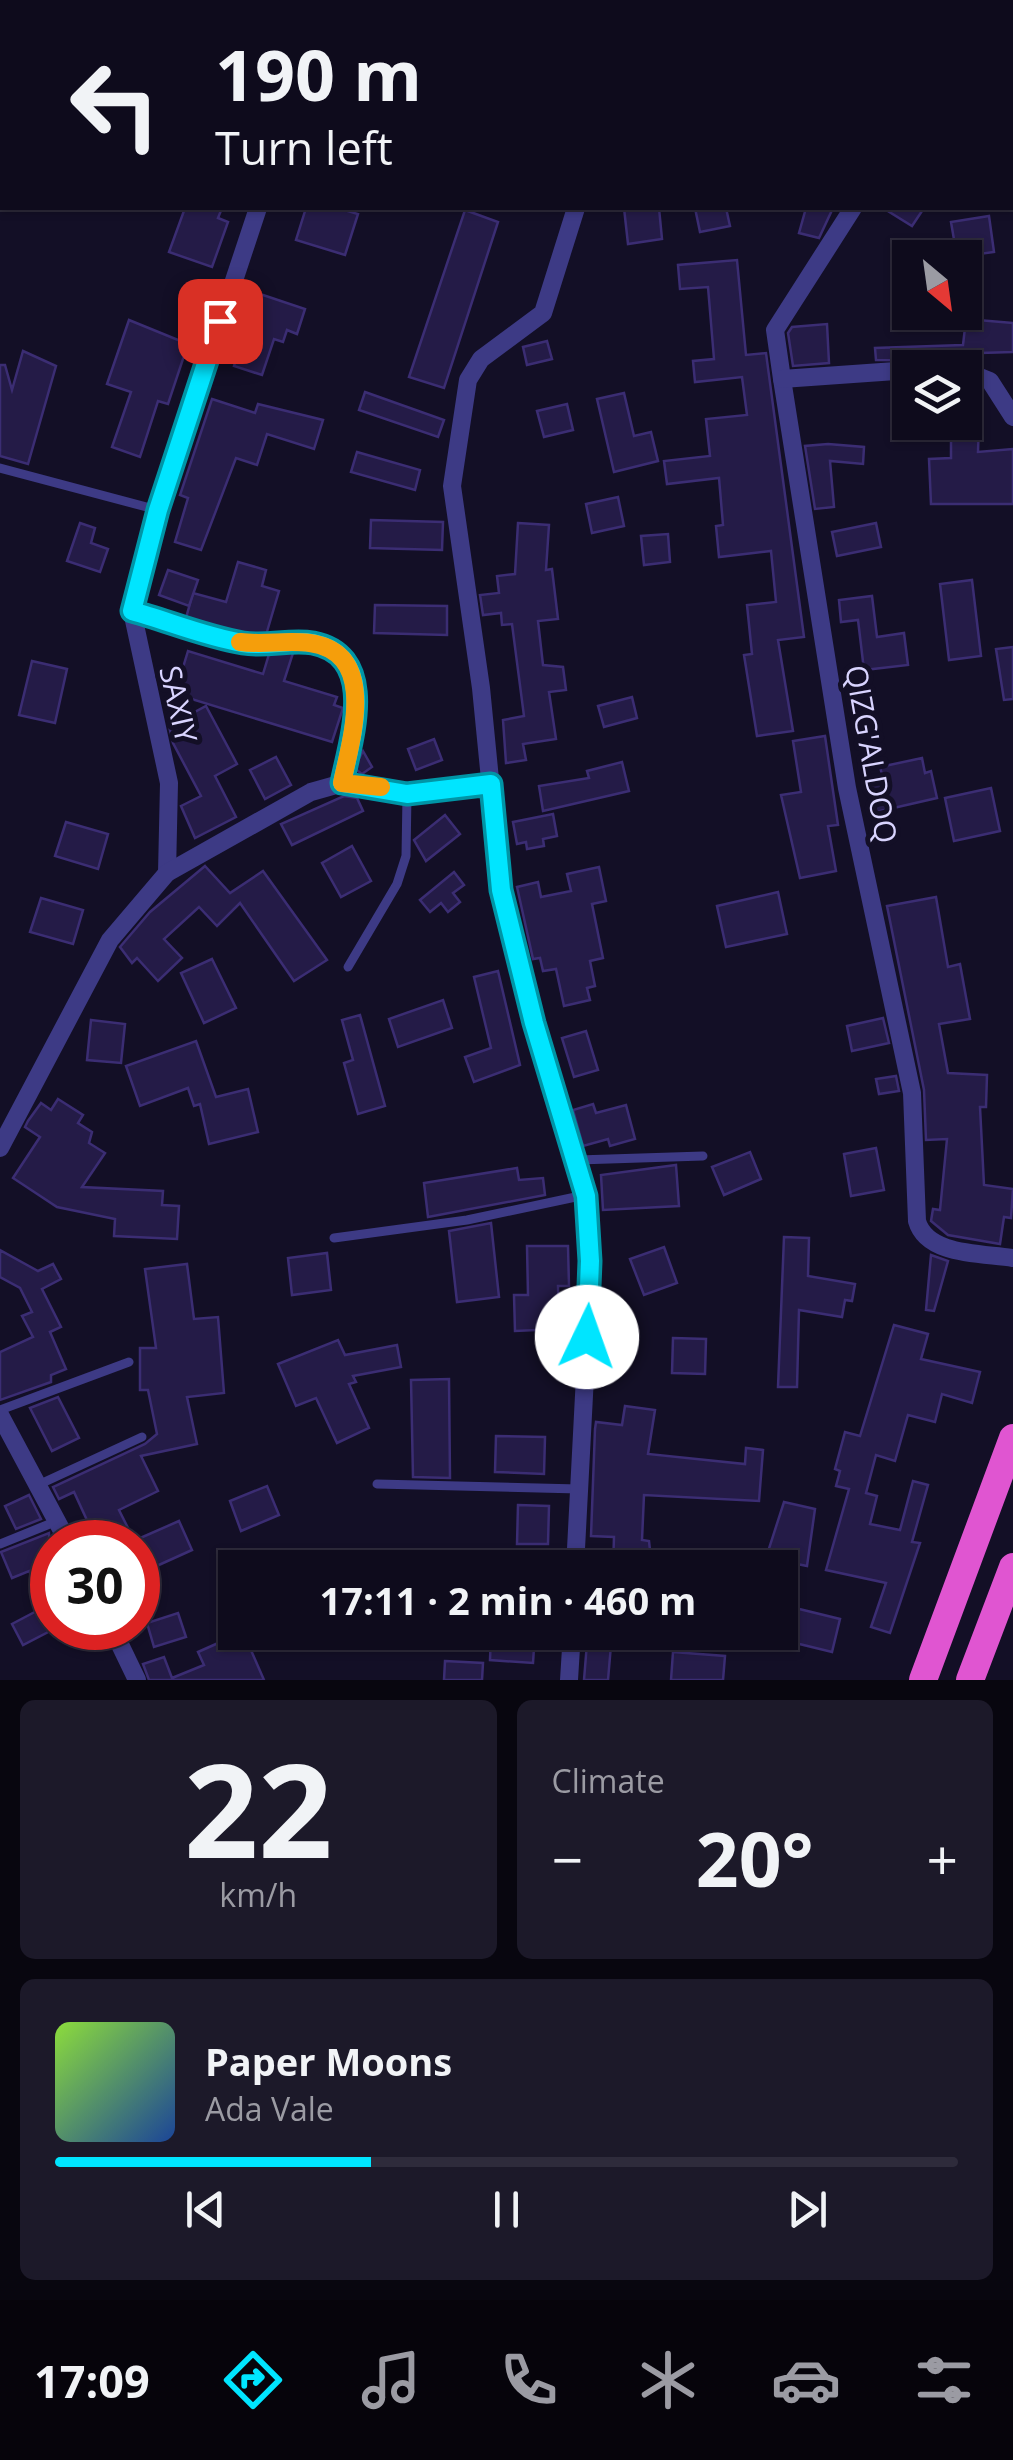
<!DOCTYPE html>
<meta charset="utf-8">
<style>
:root{--surface:#0e0b1c;--page:#1c1929;--text:#f1f3f6;--muted:#9b9ba3;--line:#2e2b3b;--accent:#00e5ff}
body{margin:0;font-family:"Open Sans",sans-serif;background:var(--page);color:var(--text);height:100vh;display:flex;flex-direction:column;font-size:38px;white-space:nowrap}
*{box-sizing:border-box;margin:0}
p{font-size:32px;color:var(--muted)}
.icon{flex:none;width:55px;height:55px;fill:none;stroke:currentColor;stroke-width:2;stroke-linecap:round;stroke-linejoin:round}
.map{position:relative;height:1680px;overflow:hidden}
.drawer{display:flex;flex-direction:column;gap:20px;padding:20px;background:#08060f;flex:1}
.drawer>*{flex:none}
.guide{position:absolute;left:0px;top:0px;width:1015px;height:210px;box-shadow:0 2px 8px #0004,0 0 0 2px var(--line);background:#0e0b1c;color:var(--text);overflow:hidden}
.needle{width:65px;rotate:151deg}
.buttons{position:absolute;left:892px;top:240px;display:grid;gap:20px}
.buttons a{display:grid;place-items:center;width:90px;height:90px;border-radius:0px;background:var(--surface);box-shadow:0 2px 8px #0004,0 0 0 2px var(--line);font-size:50px}
.speed{position:absolute;left:30px;top:1520px;display:flex;gap:20px;font-size:50px;font-weight:700;text-align:center}
.speed>*{display:grid;place-content:center;width:130px;height:130px;border-radius:50%;background:var(--surface);box-shadow:0 2px 8px #0004,0 0 0 2px var(--line);line-height:1}
.speed .limit{border:15px solid #d22;background:#fff;color:#111}
.pin{position:absolute;display:grid;place-items:center;width:85px;height:85px;color:#fff;margin:-42px;border-radius:20px;box-shadow:0 5px 15px #0006}
.me{position:absolute;width:110px;margin:-55px;rotate:3deg;stroke-linejoin:round;filter:drop-shadow(0 0 8px #0008)}
.turn{display:flex;align-items:center;gap:35px;height:210px;padding:0 50px;font-size:45px}
.turn .icon{width:130px;height:130px;stroke-width:2.5}
.turn b{display:block;font-size:70px;line-height:85px}
.big{font-size:75px;font-weight:700;line-height:1.1}
.drawer .widget{flex:1;display:flex;flex-direction:column;justify-content:center;gap:15px;min-width:0;padding:0 35px;border-radius:15px;background:var(--page)}
.drawer .dial{align-items:center;gap:0}
.dial b{font-size:130px;line-height:1}
.song{display:flex;align-items:center;gap:30px}
.cover{width:120px;height:120px;border-radius:15px;background:linear-gradient(135deg,hsl(90 70% 55%),hsl(220 70% 35%))}
.played{height:10px;border-radius:5px;background:linear-gradient(90deg,var(--accent) 35%,var(--line) 35%)}
.keys{display:flex;justify-content:space-around;direction:ltr}
.heat{display:flex;justify-content:space-between;align-items:center;font-size:55px;direction:ltr}
.drawer .tiles{flex:1;display:grid;gap:20px;grid-template-columns:1fr 1fr}
.widget:last-child{grid-column:span 2}
.trip{position:absolute;left:218px;top:1550px;width:580px;height:100px;border-radius:0px;background:var(--surface);box-shadow:0 2px 8px #0004,0 0 0 2px var(--line);font-weight:700;line-height:100px;text-align:center}
.tabs{display:flex;height:160px;justify-content:space-around;align-items:center;background:#06040b;color:var(--muted)}
.tabs .icon{width:70px;height:70px}
.tabs .active{color:var(--accent)}
.tabs b{font-size:45px;color:var(--text)}
.map>svg:first-child{display:block}
.building{fill:#241b47;stroke:#3b2d73;stroke-width:2.5}
.lines{fill:none;stroke-linecap:round;stroke-linejoin:round}
.service{stroke:#3d3a85;stroke-width:9}
.minor{stroke:#3d3a85;stroke-width:18}
.trunk{stroke:#e055d1;stroke-width:28}
.route-casing{stroke:#0095a6;stroke-width:25}
.route{stroke:#00e5ff;stroke-width:18}
.slow{stroke:#f59e0b;stroke-width:18}
.labels{text-anchor:middle;dominant-baseline:central;stroke-width:10;stroke-linejoin:round;paint-order:stroke}
.street-label{font-size:30px;fill:#d9d4ff;stroke:#130f26}
</style>
<div class="map">
<svg width="1013" height="1680" viewBox="0 0 1013 1680">
<rect width="100%" height="100%" fill="#130f26"/>
<g class="building">
<polygon points="185,208 222,208 218,218 228,222 212,267 169,252"/>
<polygon points="306,208 338,208 358,214 345,255 296,240"/>
<polygon points="624,208 659,208 662,239 628,244"/>
<polygon points="695,208 726,208 730,226 700,232"/>
<polygon points="806,208 833,208 819,238 799,233"/>
<polygon points="883,208 924,208 912,226"/>
<polygon points="465,210 498,222 444,388 409,377"/>
<polygon points="989,216 994,252 957,257 951,222"/>
<polygon points="737,260 746,355 766,353 804,637 778,640 793,731 757,736 744,655 752,654 747,605 776,602 771,551 719,557 716,526 723,525 719,478 667,484 664,461 710,456 706,419 747,415 742,377 695,382 693,361 714,359 708,287 680,289 678,265"/>
<polygon points="257,293 305,309 297,334 287,330 283,342 274,339 262,375 234,366"/>
<polygon points="966,319 1013,323 1013,352 980,353 979,361 876,360 875,348 963,345"/>
<polygon points="129,320 188,344 168,404 158,401 140,457 112,447 131,392 107,384"/>
<polygon points="827,324 829,363 793,366 788,333 792,327"/>
<polygon points="547,341 552,359 527,365 523,347"/>
<polygon points="23,351 56,366 28,464 0,456 0,365 5,365 12,390"/>
<polygon points="365,392 444,420 438,437 359,410"/>
<polygon points="624,393 634,436 651,432 658,461 614,472 597,399"/>
<polygon points="212,399 255,413 258,404 323,420 314,449 267,434 257,465 236,458 201,550 175,542 188,498 180,495"/>
<polygon points="567,404 573,430 544,437 537,411"/>
<polygon points="951,422 979,422 978,452 1013,449 1013,504 931,504 929,459 951,458"/>
<polygon points="828,444 864,447 863,464 830,461 834,507 815,509 805,446"/>
<polygon points="357,452 420,470 415,490 351,472"/>
<polygon points="618,497 624,526 592,533 586,504"/>
<polygon points="371,520 443,522 442,550 370,548"/>
<polygon points="80,523 95,528 91,543 108,549 100,572 67,561"/>
<polygon points="518,523 549,525 546,570 552,569 558,619 538,621 543,665 563,667 566,690 549,692 556,739 523,744 526,760 506,763 503,720 524,716 512,624 502,625 501,613 483,615 480,595 499,593 497,576 515,574"/>
<polygon points="876,523 881,547 837,556 832,532"/>
<polygon points="668,534 670,562 644,565 641,536"/>
<polygon points="238,562 266,570 262,586 279,591 266,635 232,632 186,618 193,593 226,602"/>
<polygon points="168,570 198,580 189,606 159,595"/>
<polygon points="972,580 981,656 949,660 940,584"/>
<polygon points="872,596 877,637 904,633 908,665 864,670 858,620 841,622 839,600"/>
<polygon points="375,605 447,606 447,635 374,633"/>
<polygon points="1013,647 1013,699 1004,700 996,649"/>
<polygon points="285,650 293,653 284,681 337,697 334,705 343,708 332,742 175,694 188,651 263,674 270,651"/>
<polygon points="32,661 67,669 55,723 19,715"/>
<polygon points="632,697 637,718 604,727 598,706"/>
<polygon points="206,706 237,764 215,776 236,817 195,838 181,806 201,796 173,743 169,726"/>
<polygon points="825,736 838,825 828,826 836,871 800,878 781,795 801,792 793,741"/>
<polygon points="434,739 442,760 416,770 408,749"/>
<polygon points="363,751 372,767 362,774 354,768"/>
<polygon points="276,757 291,785 265,799 250,770"/>
<polygon points="922,758 925,773 931,771 937,798 876,812 870,785 884,782 880,767"/>
<polygon points="622,762 629,791 543,811 539,786 589,778 587,771"/>
<polygon points="991,788 1000,831 954,841 945,798"/>
<polygon points="344,796 357,798 363,811 292,845 281,824"/>
<polygon points="553,814 557,836 543,839 544,846 527,849 526,842 517,844 513,822"/>
<polygon points="445,815 460,834 426,861 414,840"/>
<polygon points="66,822 108,834 98,869 55,856"/>
<polygon points="352,846 371,881 341,897 322,863"/>
<polygon points="205,866 230,893 263,871 327,960 294,981 240,903 217,926 199,907 164,939 182,958 158,981 137,958 132,963 120,947 150,912"/>
<polygon points="599,867 606,901 592,904 603,958 590,961 595,986 587,988 590,1000 564,1006 556,969 543,971 540,958 533,959 517,887 538,882 541,897 571,891 567,874"/>
<polygon points="454,872 464,885 453,893 460,902 448,912 441,903 430,912 420,900"/>
<polygon points="778,892 787,934 726,947 717,906"/>
<polygon points="936,897 948,967 960,964 970,1019 939,1024 948,1073 987,1075 986,1107 980,1107 984,1185 1013,1189 1011,1218 1004,1217 1000,1244 948,1235 931,1221 933,1209 940,1210 947,1139 926,1140 924,1090 887,906"/>
<polygon points="41,898 83,910 73,944 30,932"/>
<polygon points="212,959 236,1008 204,1023 181,973"/>
<polygon points="498,971 520,1065 474,1082 465,1057 491,1048 474,977"/>
<polygon points="443,1000 452,1028 398,1047 389,1019"/>
<polygon points="360,1015 385,1106 358,1114 344,1063 353,1060 342,1020"/>
<polygon points="883,1018 889,1043 852,1051 847,1026"/>
<polygon points="91,1020 125,1024 121,1063 87,1060"/>
<polygon points="586,1031 598,1070 574,1077 562,1038"/>
<polygon points="196,1041 216,1097 248,1089 258,1132 209,1144 200,1104 194,1106 188,1088 140,1106 126,1066"/>
<polygon points="896,1076 899,1091 879,1094 876,1079"/>
<polygon points="58,1099 83,1115 78,1123 92,1132 89,1143 105,1153 82,1187 163,1191 162,1205 179,1206 177,1239 114,1236 115,1219 57,1207 13,1178 40,1137 25,1127 28,1121 41,1103 51,1110"/>
<polygon points="593,1104 596,1113 626,1105 635,1139 610,1146 608,1139 583,1146 573,1110"/>
<polygon points="876,1148 884,1190 851,1196 844,1154"/>
<polygon points="750,1152 761,1179 724,1195 712,1167"/>
<polygon points="676,1165 679,1206 603,1210 601,1175"/>
<polygon points="517,1168 519,1180 543,1178 545,1195 428,1217 424,1183"/>
<polygon points="491,1223 499,1297 457,1302 449,1231"/>
<polygon points="784,1237 809,1238 808,1276 855,1284 852,1301 845,1300 842,1317 799,1310 797,1387 778,1387"/>
<polygon points="527,1246 568,1246 569,1286 558,1286 559,1329 515,1331 514,1295 528,1295"/>
<polygon points="664,1247 677,1283 644,1295 630,1259"/>
<polygon points="0,1250 38,1271 53,1264 61,1279 42,1289 61,1327 50,1332 66,1369 51,1375 51,1382 0,1400 0,1352 33,1337 22,1316 32,1312 20,1288 0,1277"/>
<polygon points="327,1253 331,1290 292,1295 288,1258"/>
<polygon points="931,1255 948,1261 934,1311 926,1310"/>
<polygon points="187,1264 194,1319 218,1317 224,1393 187,1397 197,1444 141,1456 158,1491 119,1510 135,1542 97,1542 74,1492 59,1499 53,1487 145,1444 157,1434 148,1390 140,1390 140,1348 156,1348 145,1269"/>
<polygon points="894,1325 928,1334 921,1359 980,1372 972,1403 942,1394 935,1422 908,1415 895,1461 876,1455 866,1493 877,1496 870,1524 900,1530 913,1481 928,1485 912,1542 920,1543 890,1633 871,1627 886,1583 826,1570 849,1489 836,1486 840,1471 835,1469 845,1432 860,1436"/>
<polygon points="673,1338 706,1339 705,1374 672,1373"/>
<polygon points="338,1340 345,1355 397,1345 401,1367 353,1376 356,1382 349,1384 369,1428 337,1443 316,1398 296,1406 278,1364"/>
<polygon points="449,1379 450,1478 413,1477 411,1380"/>
<polygon points="58,1397 79,1438 52,1451 30,1408"/>
<polygon points="625,1406 655,1410 648,1454 745,1464 746,1448 763,1450 759,1501 644,1495 642,1540 649,1541 652,1568 613,1568 614,1537 591,1536 595,1429 596,1422 622,1425"/>
<polygon points="496,1436 545,1437 544,1474 495,1472"/>
<polygon points="267,1486 279,1515 241,1531 230,1501"/>
<polygon points="29,1495 41,1519 16,1529 5,1506"/>
<polygon points="784,1502 815,1509 807,1566 782,1561 781,1568 764,1564"/>
<polygon points="518,1505 549,1506 548,1544 517,1544"/>
<polygon points="179,1521 192,1550 150,1569 138,1539"/>
<polygon points="49,1533 52,1630 23,1645 12,1624 46,1606 29,1571 12,1578 1,1552"/>
<polygon points="787,1606 840,1619 832,1652 779,1639"/>
<polygon points="178,1613 186,1637 154,1647 147,1623"/>
<polygon points="243,1632 264,1680 149,1680 143,1664 164,1657 172,1678 204,1665 198,1652"/>
<polygon points="491,1632 535,1632 533,1663 490,1660"/>
<polygon points="587,1643 611,1645 608,1680 584,1680"/>
<polygon points="673,1652 725,1656 723,1680 671,1680"/>
<polygon points="445,1661 483,1663 482,1680 444,1680"/>
</g>
<g class="lines">
<g class="service">
<polyline points="64,2 65,0"/>
<polyline points="0,468 158,510"/>
<path d="M133,611C169,621 207,637 244,643C267,646 290,638 313,643C379,657 351,738 343,783"/>
<polyline points="348,967 397,884 406,856 407,795"/>
<polyline points="578,1160 703,1156"/>
<polyline points="334,1238 467,1220 585,1195"/>
<polyline points="0,1410 129,1362"/>
<polyline points="377,1484 579,1489"/>
<polyline points="38,1485 142,1437"/>
<polyline points="0,1544 57,1521"/>
</g>
<g class="minor">
<polyline points="325,2 326,0"/>
<polyline points="643,2 644,0"/>
<polyline points="943,2 944,0"/>
<path d="M853,208L775,330L782,379L847,788L912,1093L917,1221C927,1256 982,1253 1013,1258"/>
<polyline points="965,371 990,381 1013,417"/>
<polyline points="782,379 910,370"/>
<polyline points="167,873 169,783 132,611 158,510 258,208"/>
<polyline points="0,1148 110,940 167,873 311,792 343,783 407,795 491,784"/>
<polyline points="0,1415 68,1542"/>
<polyline points="575,1568 591,1261 585,1195 534,1023 501,891 481,688 452,486 468,380 481,359 543,313 576,208"/>
<polyline points="112,1628 137,1680"/>
<polyline points="569,1680 572,1632"/>
</g>
<g class="trunk">
<polyline points="923,1680 1013,1438"/>
<polyline points="970,1680 1013,1567"/>
</g>
</g>
<g class="lines">
<defs>
<path id="route" d="M220,321L158,510L132,611C168,621 206,637 243,643C267,647 290,639 313,643C379,656 351,739 342,783L407,794L491,784L501,890L534,1023L586,1196L590,1261L587,1337"/>
</defs>
<use href="#route" class="route-casing"/>
<use href="#route" class="route"/>
<path class="slow" d="M240,642C264,645 287,640 310,643C379,653 351,739 342,783L381,787"/>
</g>
<g class="labels">
<g class="street-label">
<text transform="translate(179 704) rotate(77)">SAXIY</text>
<text transform="translate(872 754) rotate(80)">QIZG'ALDOQ</text>
</g>
</g>
</svg>
<div class="buttons">
<a><svg class="needle" viewBox="-14 -14 28 28"><path d="M0-13l5 13h-10z" fill="#e53935"/><path d="M0 13l5-13h-10z" fill="#9b9ba3"/></svg></a>
<a><svg class="icon" aria-label="layers" viewBox="0 0 24 24"><path d="M12 4l9 5-9 5-9-5zM3 14l9 5 9-5"/></svg></a>
</div>
<div class="speed"><div class="limit">30</div></div>
<div class="pin" style="left:220px;top:321px;background:#d93025"><svg class="icon" aria-label="arrive" viewBox="0 0 24 24"><path d="M6 21V4h12l-3 4 3 4H6"/></svg></div>
<svg class="me" style="left:587px;top:1337px" viewBox="-20 -20 40 40"><circle r="19" fill="#fff"/><path d="M0-13L10 11 0 6-10 11z" fill="#00e5ff"/></svg>
<div class="trip">17:11 · 2 min · 460 m</div>
<div class="guide">
<div class="turn"><svg class="icon" aria-label="left" viewBox="0 0 24 24"><path d="M17 20v-9H6M10 6l-5 5 5 5"/></svg><div><b>190 m</b>Turn left</div></div>
</div>
</div>
<section class="drawer">
<div class="tiles">
<div class="widget dial"><b>22</b><p>km/h</p></div>
<div class="widget"><p>Climate</p>
<div class="heat"><a>−</a><b class="big">20°</b><a>+</a></div>
</div>
<div class="widget">
<div class="song"><i class="cover"></i><div><b>Paper Moons</b><p>Ada Vale</p></div></div>
<div class="played"></div>
<div class="keys"><svg class="icon" aria-label="previous" viewBox="0 0 24 24"><path d="M18 5L8 12l10 7zM5 5v14"/></svg><svg class="icon" aria-label="pause" viewBox="0 0 24 24"><path d="M8 5v14M16 5v14"/></svg><svg class="icon" aria-label="next" viewBox="0 0 24 24"><path d="M6 5l10 7-10 7zM19 5v14"/></svg></div>
</div>
</div>
</section>
<nav class="tabs">
<b>17:09</b>
<svg class="icon active" aria-label="directions" viewBox="0 0 24 24"><path d="M12 3l9 9-9 9-9-9zM9 14v-3h6M13 9l2 2-2 2"/></svg>
<svg class="icon" aria-label="music" viewBox="0 0 24 24"><path d="M9 18V5l10-2v13"/><circle cx="6" cy="18" r="3"/><circle cx="16" cy="16" r="3"/></svg>
<svg class="icon" aria-label="phone" viewBox="0 0 24 24"><path d="M5 4h4l2 5-3 2q2 4 5 5l2-3 5 2v4C11 20 4 13 5 4z"/></svg>
<svg class="icon" aria-label="climate" viewBox="0 0 24 24"><path d="M12 3v18M4 7l16 10M4 17L20 7"/></svg>
<svg class="icon" aria-label="car" viewBox="0 0 24 24"><path d="M5 17H2v-5l4-1 3-4h7l3 4 3 1v5h-3M9 17h6M6 11h13"/><circle cx="7" cy="17" r="2"/><circle cx="17" cy="17" r="2"/></svg>
<svg class="icon" aria-label="filters" viewBox="0 0 24 24"><path d="M4 7h16M4 17h16"/><circle cx="9" cy="7" r="2"/><circle cx="15" cy="17" r="2"/></svg>
</nav>
